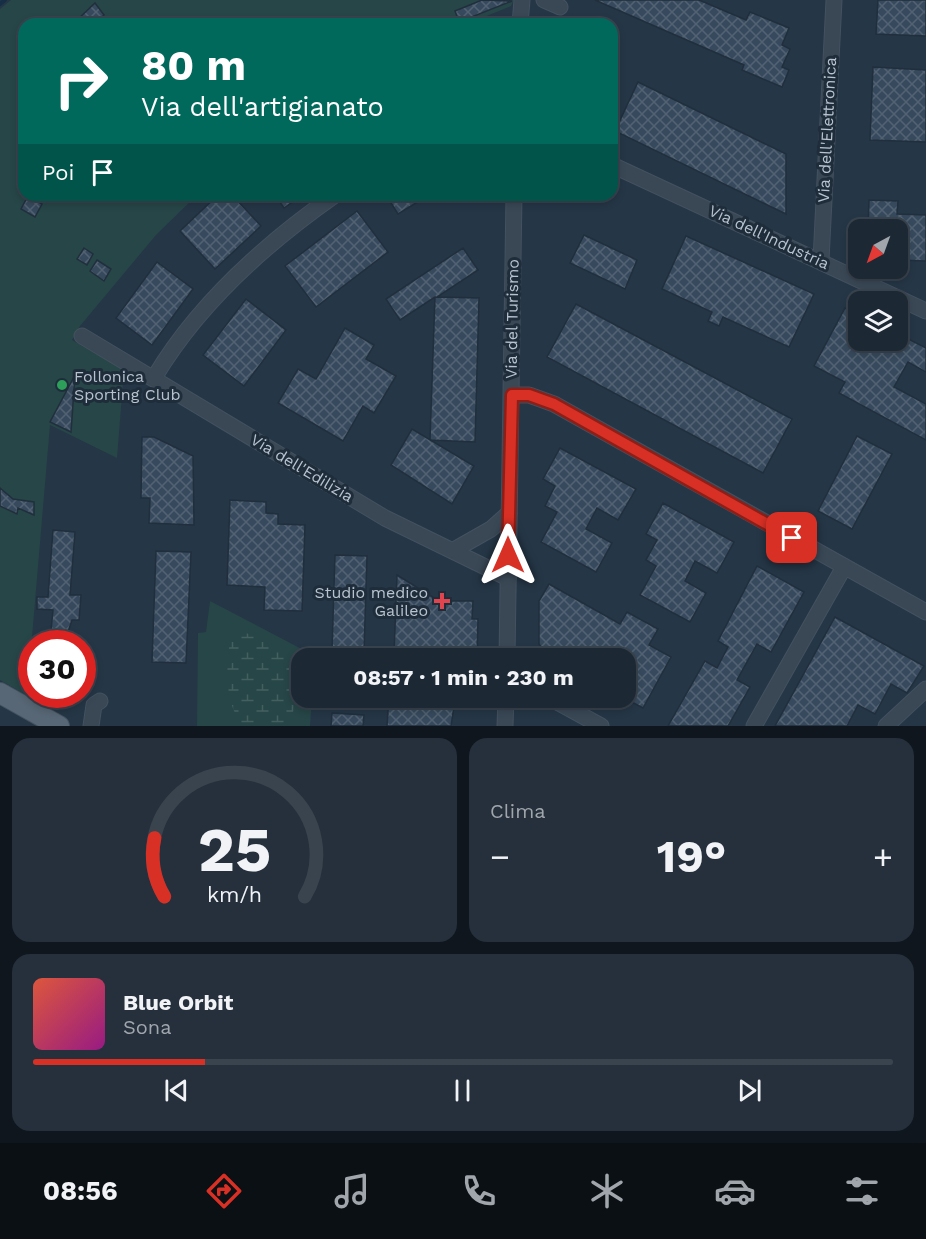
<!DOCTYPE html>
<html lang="it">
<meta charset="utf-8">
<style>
:root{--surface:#1c2834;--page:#25303c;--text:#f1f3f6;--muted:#a0a6ac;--line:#3a444f;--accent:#d93025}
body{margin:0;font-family:"Work Sans",sans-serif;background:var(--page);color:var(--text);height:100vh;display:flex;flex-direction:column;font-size:22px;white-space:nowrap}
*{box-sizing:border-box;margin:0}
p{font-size:20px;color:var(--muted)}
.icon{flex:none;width:33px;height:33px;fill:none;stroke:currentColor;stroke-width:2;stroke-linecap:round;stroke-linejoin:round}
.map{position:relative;height:726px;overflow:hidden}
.panel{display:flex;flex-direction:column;gap:12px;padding:12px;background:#0f161d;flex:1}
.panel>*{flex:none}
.top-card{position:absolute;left:18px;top:18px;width:600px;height:183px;border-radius:18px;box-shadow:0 3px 9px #0003,0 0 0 2px var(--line);background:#00695c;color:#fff;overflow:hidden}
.needle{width:39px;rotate:221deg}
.tools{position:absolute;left:848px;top:219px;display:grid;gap:12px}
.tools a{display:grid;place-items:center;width:60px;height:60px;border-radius:12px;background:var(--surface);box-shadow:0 3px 9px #0003,0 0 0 2px var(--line);font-size:30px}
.speed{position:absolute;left:18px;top:630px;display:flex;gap:12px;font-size:30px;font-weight:700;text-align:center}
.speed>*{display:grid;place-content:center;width:78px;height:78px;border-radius:50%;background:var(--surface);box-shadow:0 3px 9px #0003,0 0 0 2px var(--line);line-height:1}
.speed .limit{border:9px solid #d22;background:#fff;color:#111}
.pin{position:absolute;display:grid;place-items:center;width:51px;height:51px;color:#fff;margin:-26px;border-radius:12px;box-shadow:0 3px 9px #0006}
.me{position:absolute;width:66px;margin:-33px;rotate:0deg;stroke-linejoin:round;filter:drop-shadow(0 0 4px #0008)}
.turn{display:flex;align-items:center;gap:21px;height:126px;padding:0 24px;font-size:27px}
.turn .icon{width:78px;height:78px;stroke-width:2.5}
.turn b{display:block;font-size:42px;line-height:51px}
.then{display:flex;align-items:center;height:57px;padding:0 24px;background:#0003;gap:12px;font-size:22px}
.big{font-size:45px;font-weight:700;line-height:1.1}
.panel .card{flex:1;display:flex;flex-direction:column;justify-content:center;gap:9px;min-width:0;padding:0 21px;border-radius:18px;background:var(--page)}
.panel .dial{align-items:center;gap:0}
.dial svg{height:156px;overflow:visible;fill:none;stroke:var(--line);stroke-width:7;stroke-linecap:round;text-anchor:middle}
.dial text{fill:var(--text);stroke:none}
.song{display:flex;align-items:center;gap:18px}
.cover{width:72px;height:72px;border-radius:9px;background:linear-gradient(135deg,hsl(10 70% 55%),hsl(310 70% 35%))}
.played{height:6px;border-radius:3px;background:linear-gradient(90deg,var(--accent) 20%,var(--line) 20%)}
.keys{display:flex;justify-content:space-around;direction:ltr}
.heat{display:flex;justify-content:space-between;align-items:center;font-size:33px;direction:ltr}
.panel .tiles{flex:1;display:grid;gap:12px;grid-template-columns:1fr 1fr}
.card:last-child{grid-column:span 2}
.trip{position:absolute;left:291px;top:648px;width:345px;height:60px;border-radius:18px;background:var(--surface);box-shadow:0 3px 9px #0003,0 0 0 2px var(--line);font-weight:700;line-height:60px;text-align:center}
.dock{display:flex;height:96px;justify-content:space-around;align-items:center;background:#0b1015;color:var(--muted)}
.dock .icon{width:42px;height:42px}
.dock .current{color:var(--accent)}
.dock b{font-size:27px;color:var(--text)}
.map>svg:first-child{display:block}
.green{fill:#274647}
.wetland{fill:url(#wetland-marsh)}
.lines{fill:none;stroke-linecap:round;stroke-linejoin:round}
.stream{stroke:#162e46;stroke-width:4}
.building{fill:url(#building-cross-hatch);stroke:#212f3d;stroke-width:1.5}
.minor-casing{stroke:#44515f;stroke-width:17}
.major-casing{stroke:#44515f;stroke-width:22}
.minor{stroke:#3a4856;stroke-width:15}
.major{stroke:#586775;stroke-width:20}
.route-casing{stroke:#8d1f18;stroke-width:15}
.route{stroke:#d93025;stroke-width:10}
.leisure-dot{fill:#2e9e5b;stroke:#1f2d3b;stroke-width:2}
.health-dot{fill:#e0444e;stroke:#1f2d3b;stroke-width:2}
.labels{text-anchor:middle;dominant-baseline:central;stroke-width:6;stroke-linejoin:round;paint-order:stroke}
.street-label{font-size:16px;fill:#b8c3cf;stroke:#1f2d3b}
.poi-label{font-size:16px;fill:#b8c3cf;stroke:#1f2d3b;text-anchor:start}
</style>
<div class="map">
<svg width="926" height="726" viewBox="0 0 926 726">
<defs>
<pattern id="wetland-marsh" width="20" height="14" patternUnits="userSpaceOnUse" patternTransform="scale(1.5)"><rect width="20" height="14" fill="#274647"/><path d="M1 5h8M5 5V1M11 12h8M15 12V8" fill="none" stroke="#445f60"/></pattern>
<pattern id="building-cross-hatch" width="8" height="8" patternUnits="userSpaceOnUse" patternTransform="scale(1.5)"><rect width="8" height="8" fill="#374a5d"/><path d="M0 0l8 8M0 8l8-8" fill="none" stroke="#526273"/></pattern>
</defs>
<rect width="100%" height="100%" fill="#253646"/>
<g class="green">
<polygon points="11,0 514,0 511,6 467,24 24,24 24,195 197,195 156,235 80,326 72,340 124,370 117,458 50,425 31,649 32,694 43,695 42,704 0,680 0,9"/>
<polygon points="210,601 315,656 302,658 302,698 312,698 310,726 197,726 198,633 206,632"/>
</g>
<path class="wetland" d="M238,631C246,632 253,636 260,640C298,657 302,688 289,726H244C223,704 226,664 231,635Z"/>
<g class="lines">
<polyline class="stream" points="0,4 5,0"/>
</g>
<g class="building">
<polygon points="482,0 512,1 459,22 455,11"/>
<polygon points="595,0 699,0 746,20 750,12 789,28 782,45 790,49 782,67 789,70 782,87 742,70 744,65"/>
<polygon points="878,0 926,0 926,36 876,34"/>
<polygon points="95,3 104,15 96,22 94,19 88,24 73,24"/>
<polygon points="873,67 926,70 926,142 870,140"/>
<polygon points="638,82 786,154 786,214 615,131"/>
<polygon points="218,195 232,195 261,226 215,269 180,231"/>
<polygon points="275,195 302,195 284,208"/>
<polygon points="386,195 429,195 398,214"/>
<polygon points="28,196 42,204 35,217 21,209"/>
<polygon points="869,200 898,201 897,214 926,215 926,261 897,260 897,230 868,230"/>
<polygon points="357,211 388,252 316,307 285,266"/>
<polygon points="584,235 637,260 625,289 570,263"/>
<polygon points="686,236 814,294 789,347 723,317 719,326 708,321 712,312 662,289"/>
<polygon points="84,248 93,254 87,265 77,259"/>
<polygon points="463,248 478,270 437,297 479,298 475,442 430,440 435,297 400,320 386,299"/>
<polygon points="97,260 111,269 104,281 90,271"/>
<polygon points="157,262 193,289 152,345 116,318"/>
<polygon points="246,299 286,330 244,386 203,355"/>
<polygon points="576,304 792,419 763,473 547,357"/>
<polygon points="845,308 858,315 858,340 897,340 897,333 926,348 926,372 908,362 894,387 926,404 926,440 839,393 845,382 814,366"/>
<polygon points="345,328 374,345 366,359 396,376 374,413 363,406 343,441 278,403 298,369 316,379"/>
<polygon points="75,375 71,432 50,422"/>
<polygon points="412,429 474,466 452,504 391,465"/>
<polygon points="857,436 892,454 852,529 818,511"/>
<polygon points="142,437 154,437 193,456 194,525 149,523 150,498 141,498"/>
<polygon points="560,448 636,489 618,520 597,508 586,529 612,543 596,572 541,542 557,512 545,506 555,486 543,479"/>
<polygon points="0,488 13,499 34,502 34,515 18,508 17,514 0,506"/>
<polygon points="230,500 266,502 266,513 278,514 278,524 305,525 302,611 264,610 265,587 227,585"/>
<polygon points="663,503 734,542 717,573 695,561 685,581 706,593 690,622 640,595 656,566 646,560 657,540 646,534"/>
<polygon points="53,530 75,532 70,595 81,595 79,620 72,620 68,632 51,631 53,610 37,609 37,597 48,597"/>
<polygon points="156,551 191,552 186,663 152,662"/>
<polygon points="335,555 367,556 364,652 332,651"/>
<polygon points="757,566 804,592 771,652 757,644 737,680 750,687 728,726 668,726 705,661 717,668 728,647 718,641"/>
<polygon points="397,575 439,601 473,601 472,619 478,619 477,658 438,658 438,654 394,654"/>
<polygon points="549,584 620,624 627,612 658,629 649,645 671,657 643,708 626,699 626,658 554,658 546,654 539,644 539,601"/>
<polygon points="835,617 924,666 907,693 891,684 875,714 858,705 847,726 775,726"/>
<polygon points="389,698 455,700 451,726 387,726"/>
<polygon points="332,713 364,715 363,726 331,726"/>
</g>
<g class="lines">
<defs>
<g id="minor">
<polyline points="544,0 560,7"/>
<polyline points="520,24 522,0"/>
<polyline points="612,165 926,311"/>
<polyline points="821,260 834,0"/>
<polyline points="82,336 385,518 508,578"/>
<path d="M154,378C198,304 265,244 335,195"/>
<polyline points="512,395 529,395 554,404 926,612"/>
<polyline points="454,550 491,529 509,513"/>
<polyline points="507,658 514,195"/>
<polyline points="550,698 601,726"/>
<polyline points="91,726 94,705 100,701"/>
<polyline points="505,726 506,698"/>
<polyline points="754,726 844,567"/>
<polyline points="886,726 926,689"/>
</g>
<polyline id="major" points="0,693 59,726"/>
</defs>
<use href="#minor" class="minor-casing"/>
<use href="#major" class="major-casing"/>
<use href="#minor" class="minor"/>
<use href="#major" class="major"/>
</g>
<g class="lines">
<defs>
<polyline id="route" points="508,555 512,395 529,395 554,404 792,538"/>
</defs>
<use href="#route" class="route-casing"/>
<use href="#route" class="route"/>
</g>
<circle class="leisure-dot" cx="62" cy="385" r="6"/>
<path class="health-dot" d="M439 592h6v6h6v6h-6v6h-6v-6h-6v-6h6z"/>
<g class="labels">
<g class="street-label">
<text transform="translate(827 130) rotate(-87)">Via dell'Elettronica</text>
<text transform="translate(769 237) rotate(25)">Via dell'Industria</text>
<text transform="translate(512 319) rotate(-89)">Via del Turismo</text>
<text transform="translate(302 468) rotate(31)">Via dell'Edilizia</text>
</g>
<g class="poi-label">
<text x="74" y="376">Follonica<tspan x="74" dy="18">Sporting Club</tspan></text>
<text x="428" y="592" text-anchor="end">Studio medico<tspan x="428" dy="18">Galileo</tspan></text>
</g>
</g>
</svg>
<div class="tools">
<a><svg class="needle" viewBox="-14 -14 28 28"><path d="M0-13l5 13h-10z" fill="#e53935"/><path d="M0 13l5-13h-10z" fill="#a0a6ac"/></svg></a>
<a><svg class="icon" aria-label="layers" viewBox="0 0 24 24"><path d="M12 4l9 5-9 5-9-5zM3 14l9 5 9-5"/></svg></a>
</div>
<div class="speed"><div class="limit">30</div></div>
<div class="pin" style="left:792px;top:538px;background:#d93025"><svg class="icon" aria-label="arrive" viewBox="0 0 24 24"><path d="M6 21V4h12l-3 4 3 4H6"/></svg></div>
<svg class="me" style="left:508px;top:555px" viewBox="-20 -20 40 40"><path d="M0-17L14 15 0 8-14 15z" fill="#d93025" stroke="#fff" stroke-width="4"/></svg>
<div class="trip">08:57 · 1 min · 230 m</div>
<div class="top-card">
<div class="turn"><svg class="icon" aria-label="right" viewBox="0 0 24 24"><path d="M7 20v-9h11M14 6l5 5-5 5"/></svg><div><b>80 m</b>Via dell'artigianato</div></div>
<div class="then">Poi<svg class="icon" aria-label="arrive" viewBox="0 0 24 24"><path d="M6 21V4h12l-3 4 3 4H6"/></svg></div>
</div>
</div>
<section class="panel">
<div class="tiles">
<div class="card dial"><svg viewBox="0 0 100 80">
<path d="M14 69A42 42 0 1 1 86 69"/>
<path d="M14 69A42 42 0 0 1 9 39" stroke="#d93025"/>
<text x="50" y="56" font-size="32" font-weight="700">25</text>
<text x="50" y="72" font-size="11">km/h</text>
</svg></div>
<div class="card"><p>Clima</p>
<div class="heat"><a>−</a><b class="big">19°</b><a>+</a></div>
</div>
<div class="card">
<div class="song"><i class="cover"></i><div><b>Blue Orbit</b><p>Sona</p></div></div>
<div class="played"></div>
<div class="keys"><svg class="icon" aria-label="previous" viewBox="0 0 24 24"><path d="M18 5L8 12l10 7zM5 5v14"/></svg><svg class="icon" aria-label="pause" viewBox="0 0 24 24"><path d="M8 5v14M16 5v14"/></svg><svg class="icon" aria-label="next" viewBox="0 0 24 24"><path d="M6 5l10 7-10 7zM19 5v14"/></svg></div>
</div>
</div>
</section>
<nav class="dock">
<b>08:56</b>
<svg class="icon current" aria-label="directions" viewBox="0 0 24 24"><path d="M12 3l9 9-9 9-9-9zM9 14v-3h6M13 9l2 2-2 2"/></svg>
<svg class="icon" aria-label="music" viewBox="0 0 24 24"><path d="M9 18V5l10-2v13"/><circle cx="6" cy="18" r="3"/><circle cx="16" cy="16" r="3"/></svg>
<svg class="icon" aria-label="phone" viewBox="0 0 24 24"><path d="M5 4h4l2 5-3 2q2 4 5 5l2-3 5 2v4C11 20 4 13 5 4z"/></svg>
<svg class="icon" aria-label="climate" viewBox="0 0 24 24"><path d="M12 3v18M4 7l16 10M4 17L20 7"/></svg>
<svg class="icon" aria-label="car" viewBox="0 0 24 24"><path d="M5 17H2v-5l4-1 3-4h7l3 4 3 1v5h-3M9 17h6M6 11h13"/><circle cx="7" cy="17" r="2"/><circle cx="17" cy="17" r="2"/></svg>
<svg class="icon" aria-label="filters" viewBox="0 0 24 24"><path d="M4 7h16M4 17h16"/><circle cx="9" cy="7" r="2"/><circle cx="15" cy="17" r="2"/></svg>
</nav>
